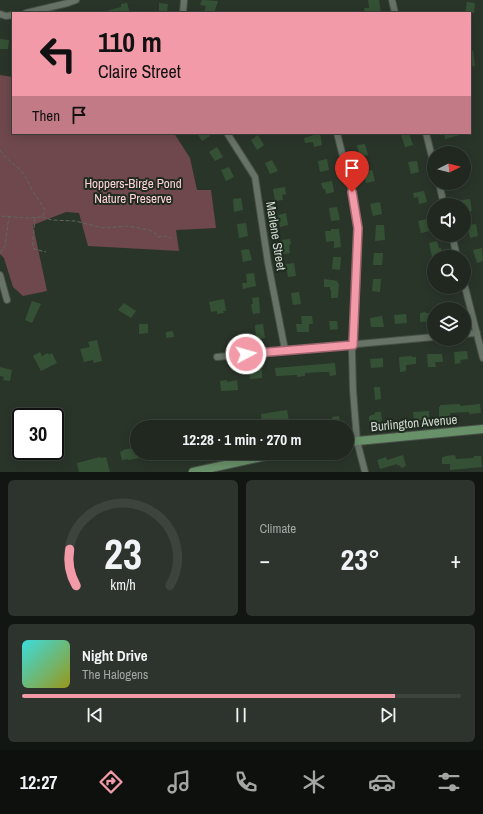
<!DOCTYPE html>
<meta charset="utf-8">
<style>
:root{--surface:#202820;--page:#2d342d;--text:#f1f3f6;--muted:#a2a6a5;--line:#3d443e;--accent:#f39aa8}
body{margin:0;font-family:"Archivo Narrow",sans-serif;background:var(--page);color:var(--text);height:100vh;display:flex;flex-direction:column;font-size:15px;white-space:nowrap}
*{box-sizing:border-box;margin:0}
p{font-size:13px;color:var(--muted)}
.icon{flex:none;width:22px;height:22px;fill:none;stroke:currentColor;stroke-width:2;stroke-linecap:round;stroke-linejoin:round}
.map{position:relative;height:472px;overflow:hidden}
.side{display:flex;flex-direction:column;gap:8px;padding:8px;background:#121612;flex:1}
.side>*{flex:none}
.top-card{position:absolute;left:12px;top:12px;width:459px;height:122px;border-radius:0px;box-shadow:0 2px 10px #0003,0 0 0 1px var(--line);background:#f39aa8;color:#111;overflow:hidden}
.needle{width:26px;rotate:84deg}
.fabs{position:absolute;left:427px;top:146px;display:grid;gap:8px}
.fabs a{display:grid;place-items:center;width:44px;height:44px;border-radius:50%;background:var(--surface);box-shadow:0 2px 10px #0003,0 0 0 1px var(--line);font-size:20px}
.speed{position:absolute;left:12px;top:408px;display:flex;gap:8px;font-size:20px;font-weight:700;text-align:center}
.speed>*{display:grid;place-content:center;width:52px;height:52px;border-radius:50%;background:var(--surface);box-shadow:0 2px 10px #0003,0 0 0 1px var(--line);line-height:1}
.speed .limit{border:2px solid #111;border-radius:6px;background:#fff;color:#111}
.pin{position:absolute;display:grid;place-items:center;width:34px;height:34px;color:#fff;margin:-41px -17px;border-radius:50% 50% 50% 0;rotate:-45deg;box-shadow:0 0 4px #0007}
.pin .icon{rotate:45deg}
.me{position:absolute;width:44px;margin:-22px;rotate:84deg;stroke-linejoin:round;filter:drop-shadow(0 0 3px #0008)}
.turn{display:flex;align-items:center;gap:14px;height:84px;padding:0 20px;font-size:18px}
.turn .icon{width:52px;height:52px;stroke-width:2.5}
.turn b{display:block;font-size:28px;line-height:34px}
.then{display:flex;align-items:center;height:38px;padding:0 20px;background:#0003;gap:8px;font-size:15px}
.big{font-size:30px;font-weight:800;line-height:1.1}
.side .widget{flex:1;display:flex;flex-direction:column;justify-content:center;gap:6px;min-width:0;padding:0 14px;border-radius:6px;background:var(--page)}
.side .dial{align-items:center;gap:0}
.dial svg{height:104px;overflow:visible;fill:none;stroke:var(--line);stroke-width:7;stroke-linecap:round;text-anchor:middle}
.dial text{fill:var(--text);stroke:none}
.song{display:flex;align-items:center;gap:12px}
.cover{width:48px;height:48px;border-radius:6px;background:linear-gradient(135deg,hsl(180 70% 55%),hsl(60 70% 35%))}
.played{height:4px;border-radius:2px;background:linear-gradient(90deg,var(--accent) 85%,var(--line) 85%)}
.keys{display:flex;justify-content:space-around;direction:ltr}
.heat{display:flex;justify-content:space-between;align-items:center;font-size:22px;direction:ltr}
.side .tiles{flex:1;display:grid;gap:8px;grid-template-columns:1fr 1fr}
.widget:last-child{grid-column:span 2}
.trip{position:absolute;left:130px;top:420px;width:224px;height:40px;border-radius:20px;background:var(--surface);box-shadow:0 2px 10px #0003,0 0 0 1px var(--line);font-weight:800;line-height:40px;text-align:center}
.dock{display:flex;height:64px;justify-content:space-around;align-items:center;background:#0d100d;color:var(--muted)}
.dock .icon{width:28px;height:28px}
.dock .on{color:var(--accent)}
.dock b{font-size:18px;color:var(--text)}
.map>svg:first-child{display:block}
.green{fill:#6e484d}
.building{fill:#355135}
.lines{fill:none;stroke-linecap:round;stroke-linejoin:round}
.minor-casing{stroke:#475047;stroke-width:8}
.secondary-casing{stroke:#475047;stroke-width:10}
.path{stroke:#5e685e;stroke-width:1;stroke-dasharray:4 2;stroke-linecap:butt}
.minor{stroke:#677367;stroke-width:6}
.secondary{stroke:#689069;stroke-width:8}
.route-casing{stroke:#9e646d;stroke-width:10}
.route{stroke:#f39aa8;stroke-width:7}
.labels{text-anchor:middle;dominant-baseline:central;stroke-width:4;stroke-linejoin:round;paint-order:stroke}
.park-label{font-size:13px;fill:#ffd1d7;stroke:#202b20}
.street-label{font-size:13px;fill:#d0d7d0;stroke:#202b20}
</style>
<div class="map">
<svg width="483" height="472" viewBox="0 0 483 472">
<rect width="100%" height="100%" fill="#2a352a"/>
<polygon class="green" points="0,75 13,77 13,133 174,133 190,158 197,190 211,190 216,228 176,230 179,251 88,246 79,213 66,212 33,225 47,291 23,296 13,287 4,258 0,254"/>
<g class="building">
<polygon points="202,0 218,1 214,13 204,13 206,6 200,5"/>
<polygon points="368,0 379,0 381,13 365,13 364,8 369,8"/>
<polygon points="467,2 475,3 474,13 465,13"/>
<polygon points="127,3 130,13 106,13 106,11 121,7 121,4"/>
<polygon points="159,3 168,4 167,13 159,13"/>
<polygon points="0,39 9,40 8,49 0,49"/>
<polygon points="473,50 475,66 470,67 470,51"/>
<polygon points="197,133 207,133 210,136 202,141"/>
<polygon points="320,133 322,145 314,147 313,142 305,143 304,138"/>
<polygon points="409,133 413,145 405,147 401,135"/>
<polygon points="444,133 460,133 460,135 445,139"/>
<polygon points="258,135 264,145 257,150 251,140"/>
<polygon points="365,144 368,155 360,157 357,145"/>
<polygon points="217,147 223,157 215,161 209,152"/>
<polygon points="327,159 329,170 320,172 318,161"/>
<polygon points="272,160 278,171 270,174 265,163"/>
<polygon points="417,161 419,172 411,174 408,162"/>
<polygon points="229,167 234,177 226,181 221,170"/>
<polygon points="372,170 375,181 366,183 364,172"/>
<polygon points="332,181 334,192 326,194 325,189 323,189 321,183"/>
<polygon points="285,187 286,194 282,195 283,200 275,201 273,189"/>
<polygon points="424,191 427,202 419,204 418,197 414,198 413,193"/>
<polygon points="241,198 243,210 234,212 233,199"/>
<polygon points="470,199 472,211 464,213 464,205 462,205 461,200"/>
<polygon points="380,202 382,214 373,216 370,204"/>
<polygon points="337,207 340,220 331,221 329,208"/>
<polygon points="286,213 288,225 280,227 278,215"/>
<polygon points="431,218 434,230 421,233 418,221"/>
<polygon points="246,223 248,236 239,238 237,224"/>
<polygon points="476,224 478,236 470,238 467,225"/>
<polygon points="376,225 384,225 385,240 375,241"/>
<polygon points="331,229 339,229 341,247 334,248 334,241 326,242 325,231 331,231"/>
<polygon points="290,239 291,244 289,245 290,253 283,254 281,245 283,245 282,240"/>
<polygon points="437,241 439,248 441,248 442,254 432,257 429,243"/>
<polygon points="482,248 483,261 477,263 473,250"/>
<polygon points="249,249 252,260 243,262 241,250"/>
<polygon points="374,253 383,253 382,265 373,265"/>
<polygon points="333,257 341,257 340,270 332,269"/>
<polygon points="294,263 296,276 288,277 286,264"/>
<polygon points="254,273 256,286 243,289 242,283 247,283 246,274"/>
<polygon points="324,279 338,281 337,283 339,283 338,298 331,298 331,290 330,290 330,287 324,287"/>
<polygon points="373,279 381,279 380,292 372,291"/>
<polygon points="299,292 301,304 293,305 291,293"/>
<polygon points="259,297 260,313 253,314 251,304 253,304 252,298"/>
<polygon points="224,299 226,311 223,311 224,313 217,314 217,311 211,312 209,302"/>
<polygon points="32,301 41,304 32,323 25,320"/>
<polygon points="124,303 136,311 131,318 118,310"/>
<polygon points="426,312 426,313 432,313 433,321 420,322 420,313"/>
<polygon points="406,314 407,323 395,324 394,315"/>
<polygon points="301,316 312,316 313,324 309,324 309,332 297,332 296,324 302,324"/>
<polygon points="382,316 384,327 371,327 370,318"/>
<polygon points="329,321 337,321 338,329 330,330"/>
<polygon points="139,324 148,324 148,333 139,334"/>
<polygon points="263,324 265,338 256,339 255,325"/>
<polygon points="173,331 174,337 166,338 166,332"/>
<polygon points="97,340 102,361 94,363 93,360 84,362 80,349 90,347 88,342"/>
<polygon points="467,351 468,359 460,360 461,363 455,364 454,352"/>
<polygon points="40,352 42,356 48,353 49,355 52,353 57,363 41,371 33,356"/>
<polygon points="427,354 442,354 443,362 435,362 436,367 428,367"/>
<polygon points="412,356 412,357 416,357 416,364 406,365 406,371 400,372 399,357"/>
<polygon points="383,358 383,367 371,368 370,359"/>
<polygon points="335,363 336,375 330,376 329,372 323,372 305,373 305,376 297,377 297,375 276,376 275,368"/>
<polygon points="0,367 12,370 10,381 3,380 4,377 0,376"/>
<polygon points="262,369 262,378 250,379 249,370"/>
<polygon points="227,380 227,382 237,380 238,390 221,391 220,381"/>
<polygon points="374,387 380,387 381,399 375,400"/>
<polygon points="460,404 460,406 480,404 481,413 469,414 469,412 450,413 450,416 439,417 439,407 440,407 440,405"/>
<polygon points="37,408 59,412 59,417 36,417"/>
<polygon points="287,410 290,427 276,427 275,422 262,424 261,414"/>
<polygon points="429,411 429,418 423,418 423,420 414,420 413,412"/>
<polygon points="375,412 381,412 382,423 372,423 372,421 369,421 369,416 375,414"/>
<polygon points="339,416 340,425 332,426 332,417"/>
<polygon points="218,419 219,426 209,427 208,420"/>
<polygon points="321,420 322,427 310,427 310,421"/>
<polygon points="21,438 21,451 14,445"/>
<polygon points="132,448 133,451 137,451 137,453 139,453 140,458 128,460 127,459 122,460 120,452 123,451 123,450"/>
<polygon points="403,455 406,466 401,468 400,465 398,466 397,464 380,469 377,460 386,457 387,460"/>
<polygon points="455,455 456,459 474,458 474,456 481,456 482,467 450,470 450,464 442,464 442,457 445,457 445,456"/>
<polygon points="100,457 101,458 106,457 110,472 79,472 77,463"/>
</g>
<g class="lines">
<defs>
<g id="minor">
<polyline points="392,0 395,13"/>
<polyline points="26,13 68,3 76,0"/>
<polyline points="183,13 184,0"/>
<polyline points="0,14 6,16 13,15"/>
<polyline points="227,133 255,177 268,263 285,350"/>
<polyline points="337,133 352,192 358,228 357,275 352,352 353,390 357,441 365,472"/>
<polyline points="426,133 434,165"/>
<polyline points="439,183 444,205"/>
<polyline points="452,235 457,257"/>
<polyline points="0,275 7,300"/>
<polyline points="464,283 483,358"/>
<polyline points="464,334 477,333"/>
<polyline points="217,357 434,337"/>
</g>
<g id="secondary">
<polyline points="347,442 483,429"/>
<polyline points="193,472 280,453"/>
</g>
</defs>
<use href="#minor" class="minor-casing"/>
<use href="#secondary" class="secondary-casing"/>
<g class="path">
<path d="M0,150C5,158 9,160 16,166C26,174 29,185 35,195C39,201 43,205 45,211L42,217L27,218L0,216"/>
<polyline points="42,217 52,220 75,221 103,228 128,226 149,230 154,232 158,237 166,236 171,238"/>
<path d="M35,218C35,226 31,243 34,249L46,252"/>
<polyline points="0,253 5,246 9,216"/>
</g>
<use href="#minor" class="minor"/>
<use href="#secondary" class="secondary"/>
</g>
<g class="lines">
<defs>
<polyline id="route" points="246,354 353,345 358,228 352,192"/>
</defs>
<use href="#route" class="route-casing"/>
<use href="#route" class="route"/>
</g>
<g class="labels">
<g class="park-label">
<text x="133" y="183">Hoppers-Birge Pond<tspan x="133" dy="15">Nature Preserve</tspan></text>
</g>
<g class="street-label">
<text transform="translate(276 236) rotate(81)">Marlene Street</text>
<text transform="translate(414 423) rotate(-5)">Burlington Avenue</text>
</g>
</g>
</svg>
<div class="fabs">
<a><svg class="needle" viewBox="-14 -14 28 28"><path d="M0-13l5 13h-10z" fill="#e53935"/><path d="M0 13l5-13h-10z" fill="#a2a6a5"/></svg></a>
<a><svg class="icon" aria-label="sound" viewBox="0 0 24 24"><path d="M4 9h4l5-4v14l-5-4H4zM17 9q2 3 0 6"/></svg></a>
<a><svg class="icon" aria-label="search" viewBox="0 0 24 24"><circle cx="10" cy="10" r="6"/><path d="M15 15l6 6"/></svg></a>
<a><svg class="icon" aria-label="layers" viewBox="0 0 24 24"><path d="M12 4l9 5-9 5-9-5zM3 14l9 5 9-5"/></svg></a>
</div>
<div class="speed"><div class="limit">30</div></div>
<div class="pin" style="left:352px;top:192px;background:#d93025"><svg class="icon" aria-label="arrive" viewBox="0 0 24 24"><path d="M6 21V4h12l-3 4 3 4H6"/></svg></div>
<svg class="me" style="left:246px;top:354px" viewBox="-20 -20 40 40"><circle r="17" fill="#f39aa8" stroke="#fff" stroke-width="3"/><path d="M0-11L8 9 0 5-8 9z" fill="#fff"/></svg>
<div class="trip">12:28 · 1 min · 270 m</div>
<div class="top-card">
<div class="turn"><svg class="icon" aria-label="left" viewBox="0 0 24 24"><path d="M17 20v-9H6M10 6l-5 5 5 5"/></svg><div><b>110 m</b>Claire Street</div></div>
<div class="then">Then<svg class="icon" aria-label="arrive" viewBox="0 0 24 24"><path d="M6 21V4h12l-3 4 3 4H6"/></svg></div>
</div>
</div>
<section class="side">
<div class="tiles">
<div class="widget dial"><svg viewBox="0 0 100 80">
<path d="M14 69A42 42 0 1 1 86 69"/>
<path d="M14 69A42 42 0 0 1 9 41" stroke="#f39aa8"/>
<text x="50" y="56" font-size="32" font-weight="700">23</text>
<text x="50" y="72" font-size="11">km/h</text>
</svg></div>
<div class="widget"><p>Climate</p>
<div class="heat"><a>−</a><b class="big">23°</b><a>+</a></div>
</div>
<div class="widget">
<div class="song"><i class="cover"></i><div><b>Night Drive</b><p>The Halogens</p></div></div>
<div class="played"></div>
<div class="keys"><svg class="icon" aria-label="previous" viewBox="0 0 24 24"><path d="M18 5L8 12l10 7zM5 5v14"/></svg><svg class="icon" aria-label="pause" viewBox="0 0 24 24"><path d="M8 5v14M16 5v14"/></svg><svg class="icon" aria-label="next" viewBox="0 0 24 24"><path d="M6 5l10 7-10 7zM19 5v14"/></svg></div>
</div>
</div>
</section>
<nav class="dock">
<b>12:27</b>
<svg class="icon on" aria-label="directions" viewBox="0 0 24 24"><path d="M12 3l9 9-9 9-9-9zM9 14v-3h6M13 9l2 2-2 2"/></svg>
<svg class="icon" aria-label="music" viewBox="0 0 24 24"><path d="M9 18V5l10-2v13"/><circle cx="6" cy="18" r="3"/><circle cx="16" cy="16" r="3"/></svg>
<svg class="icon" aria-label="phone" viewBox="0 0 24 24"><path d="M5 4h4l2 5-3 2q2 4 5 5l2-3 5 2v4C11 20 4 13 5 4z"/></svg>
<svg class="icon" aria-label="climate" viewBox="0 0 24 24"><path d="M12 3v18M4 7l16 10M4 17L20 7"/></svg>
<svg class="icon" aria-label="car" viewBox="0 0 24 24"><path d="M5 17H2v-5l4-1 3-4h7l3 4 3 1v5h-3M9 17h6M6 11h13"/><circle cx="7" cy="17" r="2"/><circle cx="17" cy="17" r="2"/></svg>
<svg class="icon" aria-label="filters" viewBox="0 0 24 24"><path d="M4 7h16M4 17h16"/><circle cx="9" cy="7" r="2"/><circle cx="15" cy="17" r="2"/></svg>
</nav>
